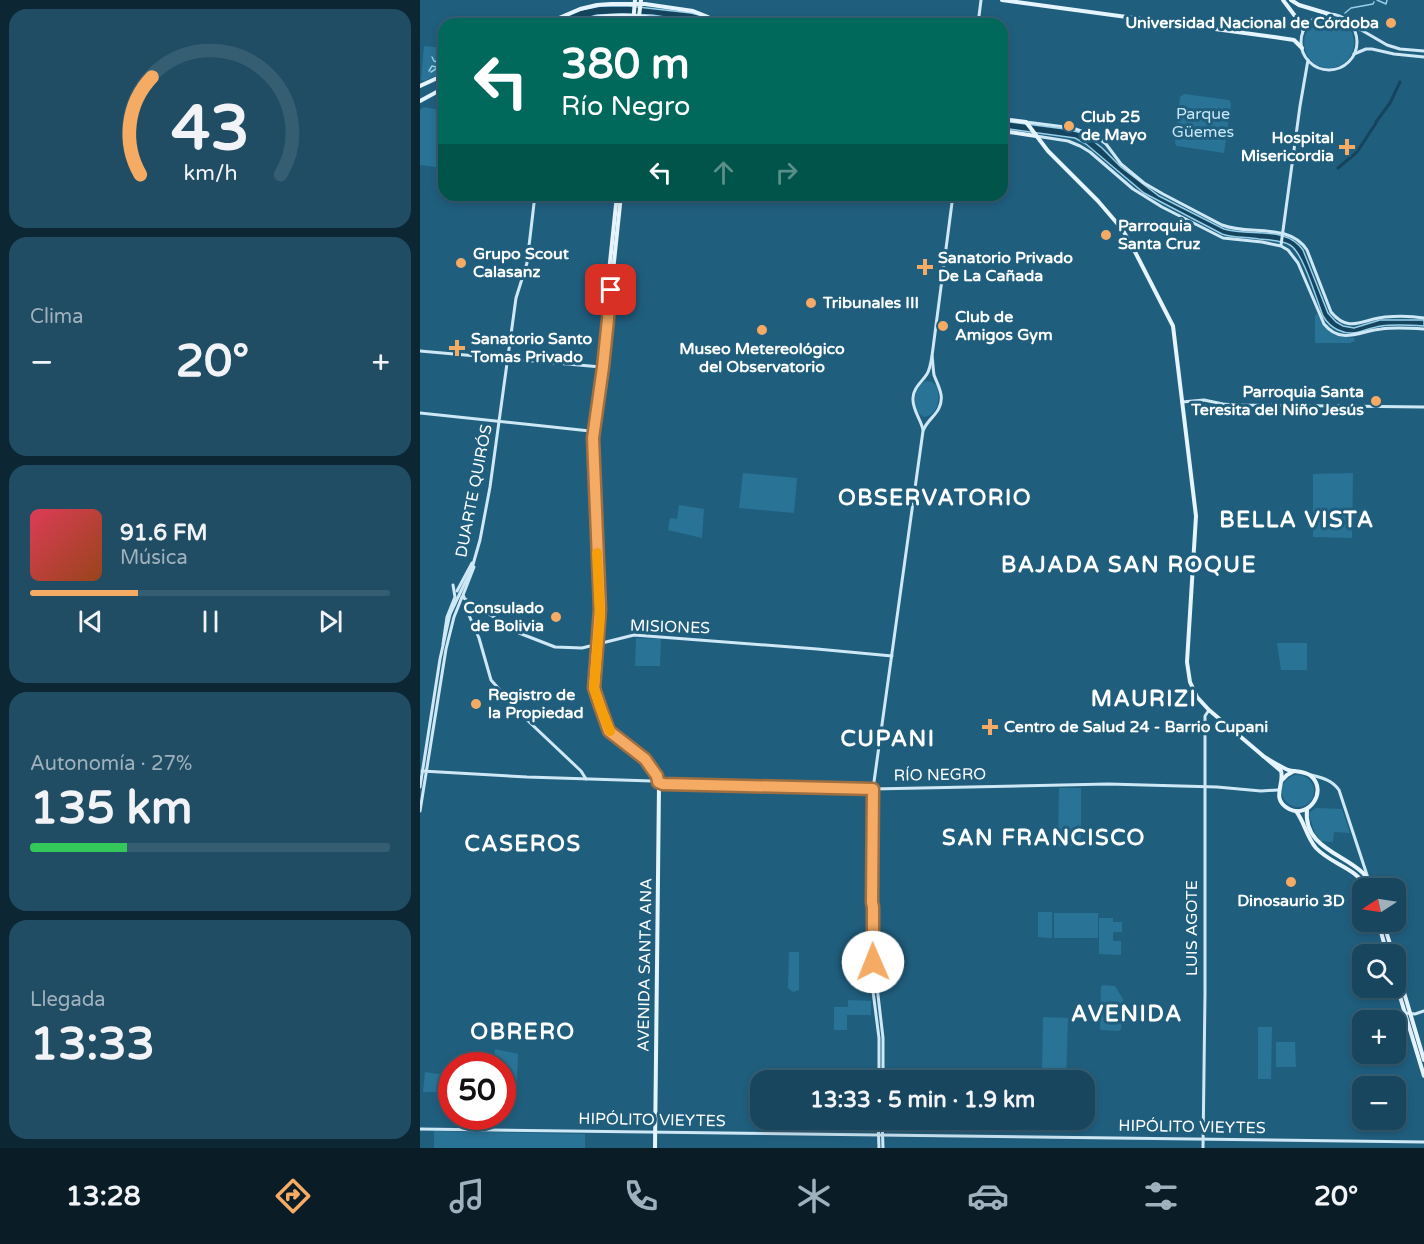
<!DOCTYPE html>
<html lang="es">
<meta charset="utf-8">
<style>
:root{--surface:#18465e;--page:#214d64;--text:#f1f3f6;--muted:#9fb1bc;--line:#365e73;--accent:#f5ab64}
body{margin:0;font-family:"Varela Round",sans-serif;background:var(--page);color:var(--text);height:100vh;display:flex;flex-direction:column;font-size:22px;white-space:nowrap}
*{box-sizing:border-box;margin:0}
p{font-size:20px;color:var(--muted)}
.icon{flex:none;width:33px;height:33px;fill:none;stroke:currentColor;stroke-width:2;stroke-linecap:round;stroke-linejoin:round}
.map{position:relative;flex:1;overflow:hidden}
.panel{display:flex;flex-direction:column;gap:9px;padding:9px;background:#0d2634;width:420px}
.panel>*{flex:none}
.top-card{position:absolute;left:18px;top:18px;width:570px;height:183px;border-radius:18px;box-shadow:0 3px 9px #0003,0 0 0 2px var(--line);background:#00695c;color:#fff;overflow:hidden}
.needle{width:39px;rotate:258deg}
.fabs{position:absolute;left:932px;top:878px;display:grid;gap:12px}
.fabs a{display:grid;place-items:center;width:54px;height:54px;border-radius:12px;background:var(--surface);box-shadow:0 3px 9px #0003,0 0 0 2px var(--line);font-size:30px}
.speed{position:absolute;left:18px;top:1052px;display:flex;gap:12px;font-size:30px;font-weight:700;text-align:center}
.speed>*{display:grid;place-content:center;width:78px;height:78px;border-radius:50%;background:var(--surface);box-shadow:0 3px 9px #0003,0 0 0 2px var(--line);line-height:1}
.speed .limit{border:9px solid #d22;background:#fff;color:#111}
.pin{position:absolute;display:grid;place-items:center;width:51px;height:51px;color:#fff;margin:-26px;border-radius:12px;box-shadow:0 3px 9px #0006}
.me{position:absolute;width:66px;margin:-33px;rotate:359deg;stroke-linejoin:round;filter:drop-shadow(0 0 4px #0008)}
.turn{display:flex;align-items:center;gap:21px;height:126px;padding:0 24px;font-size:27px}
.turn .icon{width:78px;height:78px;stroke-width:2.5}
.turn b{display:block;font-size:42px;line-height:51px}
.lanes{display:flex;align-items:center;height:57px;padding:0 24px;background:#0003;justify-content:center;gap:30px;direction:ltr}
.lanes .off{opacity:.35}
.big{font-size:45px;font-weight:700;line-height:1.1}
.panel .tile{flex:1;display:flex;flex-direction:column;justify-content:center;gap:9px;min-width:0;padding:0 21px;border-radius:18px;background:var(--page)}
.panel .dial{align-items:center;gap:0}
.dial svg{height:156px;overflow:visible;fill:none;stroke:var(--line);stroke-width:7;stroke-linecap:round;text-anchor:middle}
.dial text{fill:var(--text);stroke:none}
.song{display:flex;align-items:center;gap:18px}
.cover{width:72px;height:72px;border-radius:9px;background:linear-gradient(135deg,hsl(350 70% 55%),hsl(20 70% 35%))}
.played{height:6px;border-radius:3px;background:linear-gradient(90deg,var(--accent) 30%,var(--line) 30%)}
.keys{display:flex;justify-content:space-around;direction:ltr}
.heat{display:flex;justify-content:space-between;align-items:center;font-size:33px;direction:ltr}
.charge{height:9px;border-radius:4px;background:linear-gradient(90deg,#34c759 27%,var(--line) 0)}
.trip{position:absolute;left:330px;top:1070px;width:345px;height:60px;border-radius:18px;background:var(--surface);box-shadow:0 3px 9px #0003,0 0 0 2px var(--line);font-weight:700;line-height:60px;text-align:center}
.tabs{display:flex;height:96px;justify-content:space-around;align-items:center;background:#0a1c26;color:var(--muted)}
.tabs .icon{width:42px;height:42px}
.tabs .on{color:var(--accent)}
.tabs b{font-size:27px;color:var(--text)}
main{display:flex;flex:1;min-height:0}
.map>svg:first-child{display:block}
.green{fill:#297396}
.water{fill:#15445e;stroke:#97cfe9;stroke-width:1.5}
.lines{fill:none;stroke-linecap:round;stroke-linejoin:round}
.stream{stroke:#97cfe9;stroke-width:1.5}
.canal{stroke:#15445e;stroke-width:3}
.secondary{stroke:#cee8f6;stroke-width:3}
.primary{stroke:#e5f4fd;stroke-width:4}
.secondary-bridge{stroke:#cee8f6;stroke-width:3}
.route-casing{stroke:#9f6f41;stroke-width:15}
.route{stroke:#f5ab64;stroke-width:10}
.slow{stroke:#f59e0b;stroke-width:10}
.poi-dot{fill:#f5ab64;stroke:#205e7e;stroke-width:2}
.labels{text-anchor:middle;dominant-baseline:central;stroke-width:6;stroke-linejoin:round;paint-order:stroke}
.poi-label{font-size:16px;font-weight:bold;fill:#fff;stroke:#205e7e;text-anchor:start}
.park-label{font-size:16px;fill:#c7e7f6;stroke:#205e7e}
.street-label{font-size:16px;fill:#fff;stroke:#205e7e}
.district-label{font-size:22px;font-weight:bold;letter-spacing:1.5px;fill:#fff;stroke:#205e7e}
</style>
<main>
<section class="panel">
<div class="tile dial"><svg viewBox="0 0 100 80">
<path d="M14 69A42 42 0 1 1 86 69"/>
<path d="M14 69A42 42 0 0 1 20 19" stroke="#f5ab64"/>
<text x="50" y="56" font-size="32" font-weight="700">43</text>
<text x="50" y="72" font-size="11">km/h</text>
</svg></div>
<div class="tile"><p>Clima</p>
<div class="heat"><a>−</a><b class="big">20°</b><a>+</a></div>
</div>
<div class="tile">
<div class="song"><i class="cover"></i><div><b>91.6 FM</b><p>Música</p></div></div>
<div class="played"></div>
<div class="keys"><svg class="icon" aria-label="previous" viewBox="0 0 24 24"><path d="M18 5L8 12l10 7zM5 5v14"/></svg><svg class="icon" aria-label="pause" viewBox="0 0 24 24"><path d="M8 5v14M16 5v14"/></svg><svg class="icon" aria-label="next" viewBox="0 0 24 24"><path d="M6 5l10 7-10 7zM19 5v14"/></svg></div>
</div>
<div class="tile"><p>Autonomía · 27%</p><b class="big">135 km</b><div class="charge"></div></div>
<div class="tile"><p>Llegada</p><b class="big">13:33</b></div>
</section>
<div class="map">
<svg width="1004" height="1148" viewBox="0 0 1004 1148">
<rect width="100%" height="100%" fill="#205e7e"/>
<g class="green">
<circle cx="909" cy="43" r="25"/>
<polygon points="4,46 24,48 24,72 4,81 1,80"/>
<polygon points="764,94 809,100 811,104 804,153 757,146 755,144 760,97"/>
<polygon points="4,107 24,111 24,168 0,165 0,110"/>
<path d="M897,314H898C907,334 914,336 934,338L935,341L930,343H895V315Z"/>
<path d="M506,381L512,382L517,386C520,398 519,415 504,417L497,412C493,400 494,387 506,381Z"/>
<polygon points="323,473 377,478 374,513 319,508"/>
<polygon points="933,473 932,538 893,537 893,474"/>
<polygon points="259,505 284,509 282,538 248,530 250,518 257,519"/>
<polygon points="216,638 241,639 240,666 215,666"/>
<polygon points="857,643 887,643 887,670 861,670"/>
<circle cx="878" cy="791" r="16"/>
<polygon points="639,788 661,788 661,846 638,846"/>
<polygon points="896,808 922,809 930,833 914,832 913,842 901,841 895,833 889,815 890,812"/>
<polygon points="618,912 632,912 632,938 618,937"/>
<rect x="634" y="913" width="44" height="25"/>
<polygon points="679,918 693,918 693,922 702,922 702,932 693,932 693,941 701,941 701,955 679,954"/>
<polygon points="369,952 379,952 379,990 373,992 368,988"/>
<polygon points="682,985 695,986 703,999 701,1029 699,1031 681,1030 680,1028 681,987"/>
<polygon points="428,1000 451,1001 451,1015 427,1015 427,1030 414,1030 414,1007 428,1007"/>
<polygon points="623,1017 648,1018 646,1079 627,1079 622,1076"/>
<polygon points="838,1027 852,1027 851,1079 838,1079"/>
<polygon points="856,1042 875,1042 876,1067 856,1067"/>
<polygon points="75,1049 98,1054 97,1081 83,1079 82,1065 73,1065"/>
<polygon points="5,1072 31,1076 31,1092 3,1092"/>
<polygon points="14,1131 165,1134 165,1148 14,1148"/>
</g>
<g class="water">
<polygon points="181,6 209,6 271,13 283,16 294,24 281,24 270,21 232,15 203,14 177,15 145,24 129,24 161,10"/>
<path d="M582,121L645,129L658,132L668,137L682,148L701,167L739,196L804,229C830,237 866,225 883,250L908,313L916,322L923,326L934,328L960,320H1004V326C990,325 975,324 961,326C954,327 946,330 939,332C924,336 910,328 903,316C897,301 883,252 870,245C862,240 848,240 839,239C826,237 814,238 802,234L724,193L666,144L655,138L582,128Z"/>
</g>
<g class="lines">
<g class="stream">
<polyline points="957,0 966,4 967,0"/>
<polyline points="925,13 931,8 953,4 954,2"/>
<polyline points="12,57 14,61 17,62"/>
<polyline points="9,71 12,66 16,67 19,64"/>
<polyline points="11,72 19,67"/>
</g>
<g class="canal">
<polyline points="956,122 970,103 980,82"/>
<polyline points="918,168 937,152 956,123"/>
</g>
<g class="secondary">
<circle cx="909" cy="42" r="28"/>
<polyline points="558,24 561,0"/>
<polyline points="931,24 967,45 980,49 1004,51"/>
<polyline points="934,54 946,49 952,49 974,54 1004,57"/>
<path d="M606,122L653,128L677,137L686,144L701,164L724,183L743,194L802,225C829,236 869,222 887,250L911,312C929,334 943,319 965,317C978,316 991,316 1004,318"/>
<path d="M616,136L648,141L660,146L670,152L713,189L742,207L803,238L842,242L861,246L868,250L878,263L904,324C921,345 940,331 961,329C975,327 990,328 1004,329"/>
<polyline points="861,245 880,106 888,60"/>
<polyline points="0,351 181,367"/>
<polyline points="762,402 784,400 803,404 816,405 1004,407"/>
<polyline points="0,413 170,431"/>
<path d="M503,430C501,419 492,410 493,398C493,388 502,382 507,374C510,369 511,362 512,356L533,195"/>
<polyline points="52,568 60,540 70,487 96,298 107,263 115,195"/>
<polyline points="37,591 52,563"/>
<polyline points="42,597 99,633 135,647 162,648 214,635 397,649 472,656"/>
<polyline points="44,597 43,595 54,567"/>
<polyline points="44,604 59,638 71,680 105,718 161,771 166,779"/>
<polyline points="23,644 27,617 35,597 33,585"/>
<polyline points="2,771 107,777 232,781 245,784 260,785 453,789 688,784 797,787 841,791 858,790"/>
<path d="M891,775C903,778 912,780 919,790L948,878"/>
<polyline points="0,787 20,659 30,614"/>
<polyline points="0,811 26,649 34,617 42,597"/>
<polyline points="451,903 449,907 448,952 459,1038 459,1080"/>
<polyline points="985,1013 995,1014 1004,1011"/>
<path d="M463,1080V1038L453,952V789L503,431C507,420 515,417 519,408C525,396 518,386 514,375C513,369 513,362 512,356"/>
<polyline points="458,1119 459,1148"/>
<polyline points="462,1119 463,1148"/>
<polyline points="0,1129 1004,1142"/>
<polyline points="783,1148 785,994 785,716 789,710"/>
</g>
<g class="primary">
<polyline points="582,0 854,37 874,40 882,48"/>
<polyline points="863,0 881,24 883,30"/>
<polyline points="871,0 879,5 909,14"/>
<polyline points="125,24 160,9 177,5 191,4 225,4 273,11 288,17 296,24"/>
<path d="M152,24C188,9 234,17 272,24"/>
<polyline points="213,24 215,0"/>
<polyline points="218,24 221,0"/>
<polyline points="0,86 24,75"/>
<polyline points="0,101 24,88"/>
<path d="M582,119L606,122L628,151L678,201L702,229L711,244L753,326L776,516L767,662L770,682L777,697L789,710L861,771C865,784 850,799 869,809C889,819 908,791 891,776C885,771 875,772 868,770C859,766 851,761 843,756"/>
<polyline points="582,131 616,136"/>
<polyline points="197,195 177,387 170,438 171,495 177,609 171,689 186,732 225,764 238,781"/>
<polyline points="201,195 183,367 173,438 174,495 180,613 174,688 180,706 189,731 227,762 237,776 239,786 235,1148"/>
<polyline points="862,780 867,775 874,771"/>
<path d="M887,809C883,847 922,853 943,873C947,877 950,882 953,888"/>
<path d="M876,811C885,823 886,836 896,848C912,865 934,866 947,888"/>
<polyline points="958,921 967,954"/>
<polyline points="963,921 973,954"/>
<polyline points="975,962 1004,1060"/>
<polyline points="975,980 1004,1076"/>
</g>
<polyline class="secondary-bridge" points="30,614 52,568"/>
</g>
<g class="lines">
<defs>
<polyline id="route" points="191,290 183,367 173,438 180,609 174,688 180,706 189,731 225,759 237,776 238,782 243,784 453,789 452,902 453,907 453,962"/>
</defs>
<use href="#route" class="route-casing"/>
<use href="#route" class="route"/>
<polyline class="slow" points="177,553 180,617 174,688 180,706 190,731"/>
</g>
<g class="poi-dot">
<circle cx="971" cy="23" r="6"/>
<circle cx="649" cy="126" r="6"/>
<path d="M924 138h6v6h6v6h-6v6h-6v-6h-6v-6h6z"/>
<circle cx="686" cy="235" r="6"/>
<circle cx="41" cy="263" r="6"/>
<path d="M502 258h6v6h6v6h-6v6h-6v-6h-6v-6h6z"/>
<circle cx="391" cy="303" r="6"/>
<circle cx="523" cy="326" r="6"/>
<circle cx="342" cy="330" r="6"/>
<path d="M34 339h6v6h6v6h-6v6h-6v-6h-6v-6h6z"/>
<circle cx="956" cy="401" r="6"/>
<circle cx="136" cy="617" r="6"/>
<circle cx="56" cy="704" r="6"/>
<path d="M567 718h6v6h6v6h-6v6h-6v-6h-6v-6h6z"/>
<circle cx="871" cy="882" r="6"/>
</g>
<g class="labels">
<g class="poi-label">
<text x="959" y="23" text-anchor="end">Universidad Nacional de Córdoba</text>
<text x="661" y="117">Club 25<tspan x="661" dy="18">de Mayo</tspan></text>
<text x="914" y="138" text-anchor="end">Hospital<tspan x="914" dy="18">Misericordia</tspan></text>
<text x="698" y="226">Parroquia<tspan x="698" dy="18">Santa Cruz</tspan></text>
<text x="53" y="254">Grupo Scout<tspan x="53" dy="18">Calasanz</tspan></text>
<text x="518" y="258">Sanatorio Privado<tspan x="518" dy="18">De La Cañada</tspan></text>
<text x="403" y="303">Tribunales III</text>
<text x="535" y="317">Club de<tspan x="535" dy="18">Amigos Gym</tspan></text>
<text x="51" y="339">Sanatorio Santo<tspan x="51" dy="18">Tomas Privado</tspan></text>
<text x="342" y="349" text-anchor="middle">Museo Metereológico<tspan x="342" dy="18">del Observatorio</tspan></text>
<text x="944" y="392" text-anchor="end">Parroquia Santa<tspan x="944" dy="18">Teresita del Niño Jesús</tspan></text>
<text x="124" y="608" text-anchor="end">Consulado<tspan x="124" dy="18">de Bolivia</tspan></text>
<text x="68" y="695">Registro de<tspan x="68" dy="18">la Propiedad</tspan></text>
<text x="584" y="727">Centro de Salud 24 - Barrio Cupani</text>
<text x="871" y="901" text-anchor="middle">Dinosaurio 3D</text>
</g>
<g class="park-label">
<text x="783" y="114">Parque<tspan x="783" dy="18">Güemes</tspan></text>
</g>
<g class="street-label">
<text transform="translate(54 491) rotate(-79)">DUARTE QUIRÓS</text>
<text transform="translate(250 627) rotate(2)">MISIONES</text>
<text transform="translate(520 775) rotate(-1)">RÍO NEGRO</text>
<text transform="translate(772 928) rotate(-90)">LUIS AGOTE</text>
<text transform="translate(225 965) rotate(-89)">AVENIDA SANTA ANA</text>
<text transform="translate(232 1120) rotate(1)">HIPÓLITO VIEYTES</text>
<text transform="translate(772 1127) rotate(1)">HIPÓLITO VIEYTES</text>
</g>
<g class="district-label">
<text x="515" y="498">OBSERVATORIO</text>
<text x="877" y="520">BELLA VISTA</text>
<text x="709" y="565">BAJADA SAN ROQUE</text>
<text x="724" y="699">MAURIZI</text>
<text x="468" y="739">CUPANI</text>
<text x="624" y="838">SAN FRANCISCO</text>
<text x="103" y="844">CASEROS</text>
<text x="707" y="1014">AVENIDA</text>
<text x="103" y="1032">OBRERO</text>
</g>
</g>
</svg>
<div class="fabs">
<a><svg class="needle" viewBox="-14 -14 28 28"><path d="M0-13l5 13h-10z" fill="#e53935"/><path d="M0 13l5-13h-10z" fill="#9fb1bc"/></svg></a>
<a><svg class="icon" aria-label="search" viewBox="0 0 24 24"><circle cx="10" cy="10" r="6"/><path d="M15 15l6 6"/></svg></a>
<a>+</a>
<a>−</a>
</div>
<div class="speed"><div class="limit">50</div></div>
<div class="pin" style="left:191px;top:290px;background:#d93025"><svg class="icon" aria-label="arrive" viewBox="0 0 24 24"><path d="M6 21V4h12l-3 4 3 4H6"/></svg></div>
<svg class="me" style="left:453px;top:962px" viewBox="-20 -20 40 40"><circle r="19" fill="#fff"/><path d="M0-13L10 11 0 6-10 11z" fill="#f5ab64"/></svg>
<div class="trip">13:33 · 5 min · 1.9 km</div>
<div class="top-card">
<div class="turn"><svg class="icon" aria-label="left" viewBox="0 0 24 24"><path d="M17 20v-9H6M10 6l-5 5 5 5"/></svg><div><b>380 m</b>Río Negro</div></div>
<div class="lanes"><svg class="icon" aria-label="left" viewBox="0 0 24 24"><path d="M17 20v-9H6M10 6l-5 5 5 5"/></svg><svg class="icon off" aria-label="ahead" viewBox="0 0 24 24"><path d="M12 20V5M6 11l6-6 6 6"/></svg><svg class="icon off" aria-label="right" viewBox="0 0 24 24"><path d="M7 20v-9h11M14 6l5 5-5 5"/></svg></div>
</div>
</div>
</main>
<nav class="tabs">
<b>13:28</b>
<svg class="icon on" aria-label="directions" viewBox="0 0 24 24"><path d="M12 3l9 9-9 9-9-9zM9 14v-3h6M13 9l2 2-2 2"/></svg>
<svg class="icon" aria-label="music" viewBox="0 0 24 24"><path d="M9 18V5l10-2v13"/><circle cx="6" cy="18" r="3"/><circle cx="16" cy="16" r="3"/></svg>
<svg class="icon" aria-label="phone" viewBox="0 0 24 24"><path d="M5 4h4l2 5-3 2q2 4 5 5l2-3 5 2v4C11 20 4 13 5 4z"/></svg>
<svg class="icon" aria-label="climate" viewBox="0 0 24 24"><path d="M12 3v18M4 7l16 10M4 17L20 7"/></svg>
<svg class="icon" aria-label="car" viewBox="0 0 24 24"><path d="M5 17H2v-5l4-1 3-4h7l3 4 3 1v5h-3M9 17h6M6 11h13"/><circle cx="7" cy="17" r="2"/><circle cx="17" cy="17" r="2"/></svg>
<svg class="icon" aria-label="filters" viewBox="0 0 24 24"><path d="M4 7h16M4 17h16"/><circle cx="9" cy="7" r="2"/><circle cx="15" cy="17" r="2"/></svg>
<b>20°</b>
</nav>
